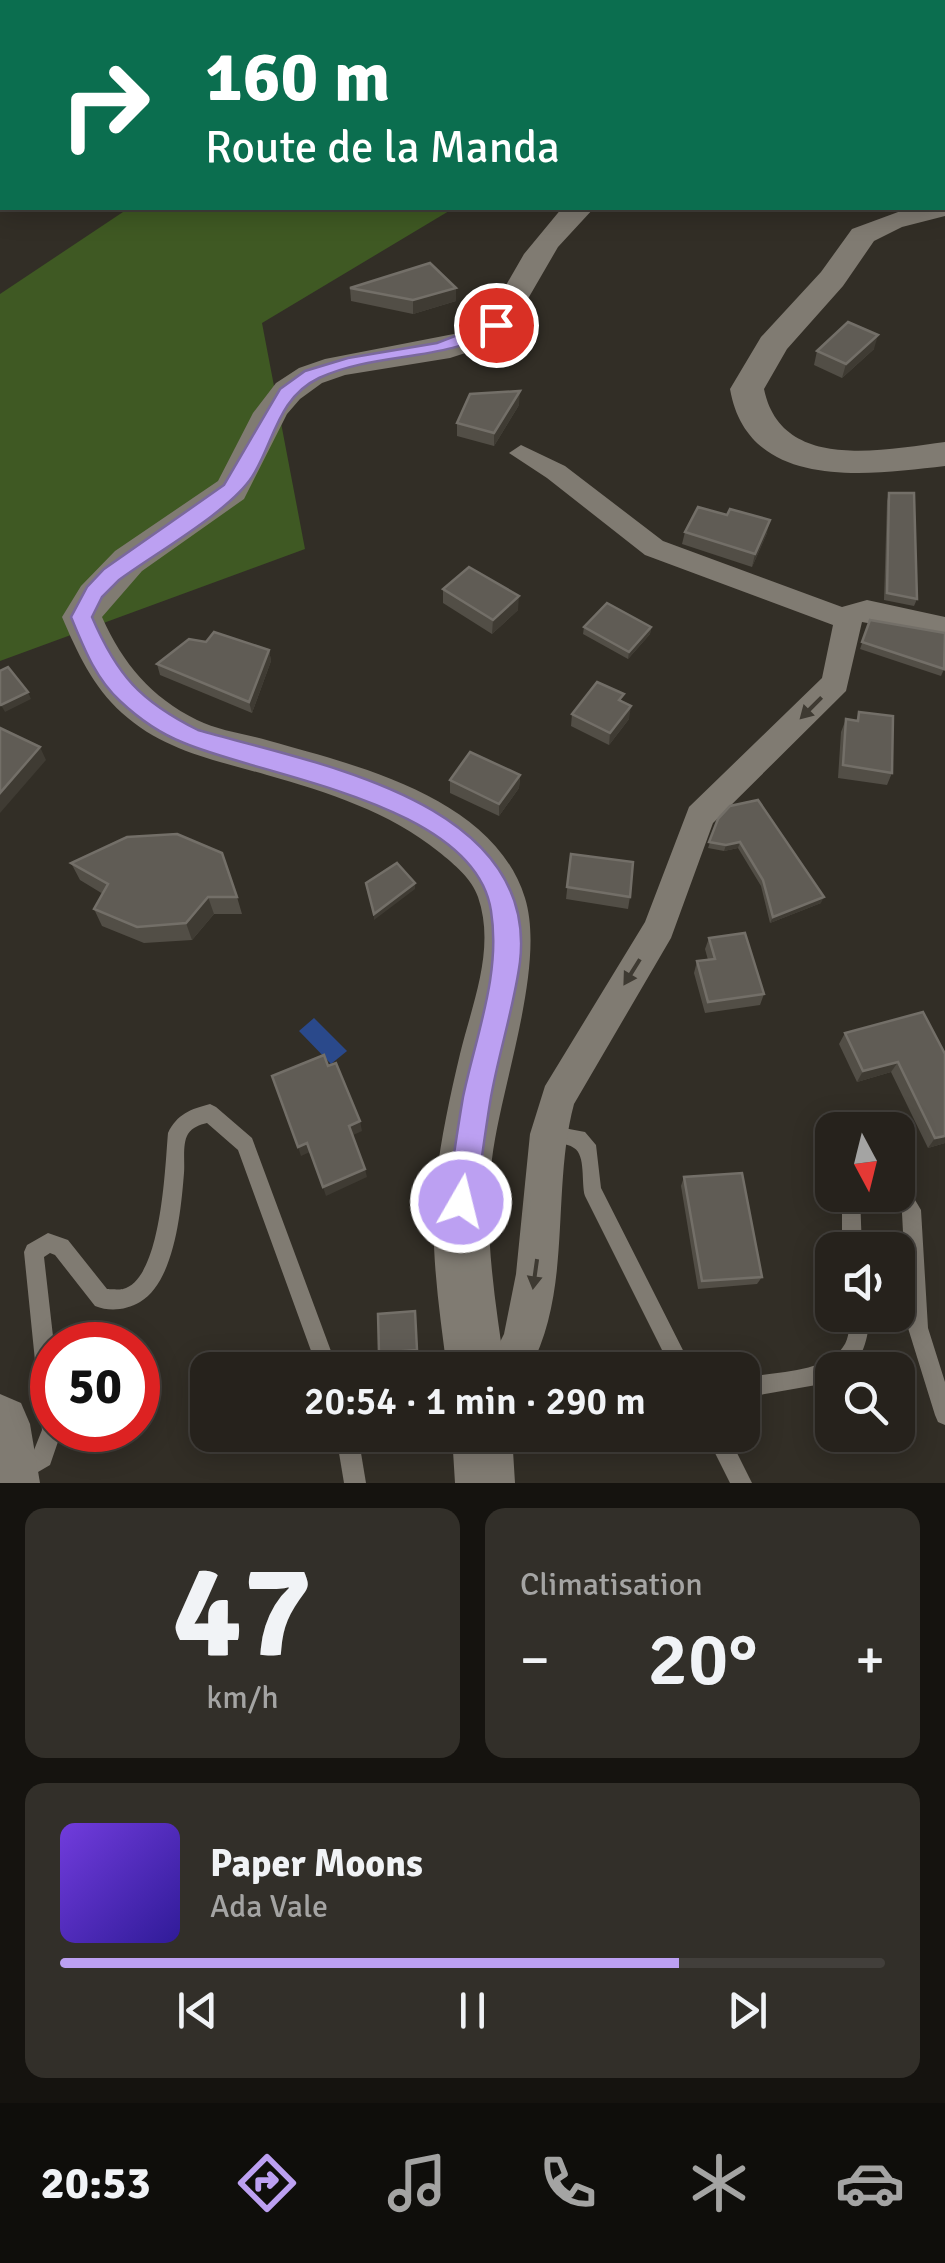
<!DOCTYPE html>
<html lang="fr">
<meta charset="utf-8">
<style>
:root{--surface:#26221c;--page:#322f29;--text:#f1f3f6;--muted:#a4a4a3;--line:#423f3b;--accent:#bca0f2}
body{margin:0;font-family:Signika,sans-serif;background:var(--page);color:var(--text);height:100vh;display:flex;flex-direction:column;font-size:38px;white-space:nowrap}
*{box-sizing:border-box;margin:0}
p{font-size:32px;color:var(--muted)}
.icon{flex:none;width:55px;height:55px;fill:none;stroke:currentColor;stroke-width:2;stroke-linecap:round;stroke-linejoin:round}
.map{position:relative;height:1483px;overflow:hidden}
.drawer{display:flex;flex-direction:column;gap:25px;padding:25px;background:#15130f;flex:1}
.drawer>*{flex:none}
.banner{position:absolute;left:0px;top:0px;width:945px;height:210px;box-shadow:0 5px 25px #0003,0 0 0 2px var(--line);background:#0b6e4f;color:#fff;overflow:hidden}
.needle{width:65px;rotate:173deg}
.tools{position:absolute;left:815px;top:1112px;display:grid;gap:20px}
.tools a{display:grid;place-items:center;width:100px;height:100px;border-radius:20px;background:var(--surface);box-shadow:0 5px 25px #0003,0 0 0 2px var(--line);font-size:50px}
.speed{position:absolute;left:30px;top:1322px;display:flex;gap:20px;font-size:50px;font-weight:700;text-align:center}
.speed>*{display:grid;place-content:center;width:130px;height:130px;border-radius:50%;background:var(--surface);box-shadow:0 5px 25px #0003,0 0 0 2px var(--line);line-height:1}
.speed .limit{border:15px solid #d22;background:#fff;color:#111}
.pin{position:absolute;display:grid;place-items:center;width:85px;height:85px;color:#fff;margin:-42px;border:5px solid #fff;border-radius:50%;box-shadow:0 2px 10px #0007}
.me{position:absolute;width:110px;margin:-55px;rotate:8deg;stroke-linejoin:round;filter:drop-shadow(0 0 8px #0008)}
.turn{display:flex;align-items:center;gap:35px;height:210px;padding:0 40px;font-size:45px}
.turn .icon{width:130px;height:130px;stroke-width:2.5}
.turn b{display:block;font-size:70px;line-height:85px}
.big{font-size:75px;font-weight:600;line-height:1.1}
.drawer .tile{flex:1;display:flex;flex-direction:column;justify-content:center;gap:15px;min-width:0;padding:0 35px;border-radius:20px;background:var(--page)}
.drawer .dial{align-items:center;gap:0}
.dial b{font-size:130px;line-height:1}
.song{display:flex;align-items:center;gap:30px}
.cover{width:120px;height:120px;border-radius:15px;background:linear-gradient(135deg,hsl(260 70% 55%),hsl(250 70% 35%))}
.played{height:10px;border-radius:5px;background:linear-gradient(90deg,var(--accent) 75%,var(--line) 75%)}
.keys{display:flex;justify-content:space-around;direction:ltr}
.heat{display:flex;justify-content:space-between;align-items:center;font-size:55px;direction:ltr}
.drawer .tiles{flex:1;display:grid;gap:25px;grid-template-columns:1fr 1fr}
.tile:last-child{grid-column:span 2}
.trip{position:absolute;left:190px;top:1352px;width:570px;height:100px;border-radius:20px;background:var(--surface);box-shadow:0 5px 25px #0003,0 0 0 2px var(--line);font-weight:600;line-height:100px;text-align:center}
.tabs{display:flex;height:160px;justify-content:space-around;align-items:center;background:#0f0e0b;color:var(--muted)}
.tabs .icon{width:70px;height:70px}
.tabs .on{color:var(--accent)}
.tabs b{font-size:45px;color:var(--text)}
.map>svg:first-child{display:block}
.green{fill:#3f5923}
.water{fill:#2a498b}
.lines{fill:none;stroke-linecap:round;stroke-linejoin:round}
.service{fill:#807b72;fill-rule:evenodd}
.minor{fill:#807b72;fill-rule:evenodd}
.secondary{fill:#807b72;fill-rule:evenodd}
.wall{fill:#524e46}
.shaded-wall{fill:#3f3b33}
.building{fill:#605c55;stroke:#736f68;stroke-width:2.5}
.oneway{fill:#3e3a32}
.route{fill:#bca0f2;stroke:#7a689d;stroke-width:2.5}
</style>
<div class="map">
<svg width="945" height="1483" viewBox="0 0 945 1483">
<rect width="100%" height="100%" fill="#322e26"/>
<polygon class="green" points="129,208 454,208 262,323 305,549 0,661 0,294"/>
<polygon class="water" points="314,1018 347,1051 331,1064 299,1031"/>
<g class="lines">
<g class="service">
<path d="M210,1104L216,1107L252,1138L338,1370H318L238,1150L207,1123C199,1125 193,1127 188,1134C182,1144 185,1162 184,1173C181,1210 175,1281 140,1302C126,1310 110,1312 95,1306L55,1255L50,1253L44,1257L54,1345L52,1430H62L50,1465L21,1482L13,1479L10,1471L13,1463L34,1450L42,1430L24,1252L27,1245L48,1233L68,1240L107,1289C108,1289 121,1290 123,1289C162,1279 165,1166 168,1133C177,1114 191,1109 210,1104Z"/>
<path d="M548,1125L585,1132L596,1145L601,1188L693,1370H672L585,1196C581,1183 586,1155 574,1148C566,1142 551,1144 541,1140L539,1134L541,1128Z"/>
<polygon points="898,1181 905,1183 921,1210 928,1328 945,1382 945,1425 938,1422 935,1415 908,1328 902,1213 891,1195 898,1195"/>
<polygon points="842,1195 860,1195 862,1250 842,1250"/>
<path d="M850,1315H870C868,1336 865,1355 849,1370H832V1380L822,1384L742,1398V1378C771,1372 826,1373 843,1347C850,1338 849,1325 850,1315Z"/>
<polygon points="336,1435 358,1435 366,1483 344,1483"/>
<polygon points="706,1435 728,1435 752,1483 730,1483"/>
</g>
<g class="minor">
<polygon points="366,0 384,0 385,1 368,2"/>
<path d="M521,445L565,466L663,541L842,607L867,600L945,617V637L862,622L846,691L713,823L671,938L574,1104C551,1190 573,1290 529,1370H486L504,1334L516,1274L530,1134L545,1086L645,922L689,807L822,678L833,625L645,555L547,478L509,453Z"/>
</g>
<g class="secondary">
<polygon points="895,0 922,0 923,2 897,2"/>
<rect x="942" y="15" width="3" height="16"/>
<polygon points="942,69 945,70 945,89 942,88"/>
<path d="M945,198V216L902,227L874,241L843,286L787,349L764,389C781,472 882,450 945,442V466C867,475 748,492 730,389L761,337L821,272L852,229L909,208H942Z"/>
<path d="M562,208H594L558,247L511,328L487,346L450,358L345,375L322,383L300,399L287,414L244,499L142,571L102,617C123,664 151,697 197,720C219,731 247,734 270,741C359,766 494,798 525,898C546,966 501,1085 492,1159C483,1230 495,1299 505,1370H447C439,1307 429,1244 436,1181C441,1138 450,1096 460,1054C472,1004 496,949 478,897C472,879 454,864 439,852C390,812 327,792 267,775C215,760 164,751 122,713C93,687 77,652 62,617L81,586L115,551L218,481L253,413L276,383L299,368L325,359L464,332L491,311L524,254Z"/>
<polygon points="0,1394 21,1403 30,1424 40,1483 0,1483"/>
<polygon points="452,1435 512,1435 515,1483 455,1483"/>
</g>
</g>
<g class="wall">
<polygon points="350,288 456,288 456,301 413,314 351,301"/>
<polygon points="874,349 842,378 814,365 817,351"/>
<polygon points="519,405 494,446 457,436 457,423"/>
<polygon points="889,493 917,599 914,606 884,600 887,501"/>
<polygon points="685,532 767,533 752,567 682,544"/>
<polygon points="443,589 518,610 492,634 443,603"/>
<polygon points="870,620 945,667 941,676 860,649"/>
<polygon points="584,627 651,627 650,634 628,659 583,634"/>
<polygon points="269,650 271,661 252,713 160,675 157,664"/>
<polygon points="622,702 629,719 609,745 571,726 572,714"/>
<polygon points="859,712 892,773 887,785 838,778 841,732 846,719 856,721"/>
<polygon points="520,775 519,788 499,816 450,793 450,780"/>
<polygon points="718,819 821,903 770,923 761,886 738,848 724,851 708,848"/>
<polygon points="571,854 630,897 628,909 566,899"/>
<polygon points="71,863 237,897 242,914 214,914 192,940 144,943 102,926 94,909 103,894 80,880"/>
<polygon points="709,938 764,994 760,1005 705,1013 694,973 697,961 708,960 705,949"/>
<polygon points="845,1033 945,1054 945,1143 928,1148 891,1072 857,1082 839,1044"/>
<polygon points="684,1177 762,1277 757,1284 698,1289 681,1186"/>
<polygon points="415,1311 418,1353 380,1356 379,1353"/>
</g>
<g class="shaded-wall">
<polygon points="456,288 456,301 413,314 413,300"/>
<polygon points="878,335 874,349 842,378 846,364"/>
<polygon points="520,391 519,405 494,446 494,433"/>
<polygon points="770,520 767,533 752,567 755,554"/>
<polygon points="519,596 518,610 492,634 493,620"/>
<polygon points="651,627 650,634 628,659 629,652"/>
<polygon points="269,650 271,661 252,713 249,702"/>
<polygon points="28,692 31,699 5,712 1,705"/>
<polygon points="631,706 629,719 609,745 610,733"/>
<polygon points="40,747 46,760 0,813 0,793"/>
<polygon points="520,775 519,788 499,816 499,804"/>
<polygon points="740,842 738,848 724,851 726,845"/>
<polygon points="415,883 415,889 374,920 374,914"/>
<polygon points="208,897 214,914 192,940 186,923"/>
<polygon points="824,897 821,903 770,923 773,917"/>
<polygon points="898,1062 891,1072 857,1082 863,1071"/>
<polygon points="360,1121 362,1131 351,1136 349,1126"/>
<polygon points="945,1136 945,1143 928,1148 935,1138"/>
<polygon points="307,1143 310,1152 301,1156 298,1147"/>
<polygon points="365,1169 367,1177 326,1196 323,1187"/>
</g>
<g class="building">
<polygon points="2,4 2,48 0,48 0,8"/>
<polygon points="0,111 2,111 2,141 0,140"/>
<polygon points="430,263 456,288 413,300 350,288"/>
<polygon points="848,322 878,335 846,364 817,351"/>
<polygon points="520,391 494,433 457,423 470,394"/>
<polygon points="889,493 914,493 917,599 887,593"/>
<polygon points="698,507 727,515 730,509 770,520 755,554 685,532"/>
<polygon points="469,567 519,596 493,620 443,589"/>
<polygon points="607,603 651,627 629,652 584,627"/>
<polygon points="870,620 945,633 944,669 862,642"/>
<polygon points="214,632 269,650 249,702 157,664 189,639 206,642"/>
<polygon points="8,667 28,692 1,705 0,704 0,671"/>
<polygon points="597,682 624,694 619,700 631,706 610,733 572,714"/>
<polygon points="859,712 893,716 892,773 843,765 846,719 858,721"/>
<polygon points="0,728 40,747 0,793"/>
<polygon points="470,752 520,775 499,804 450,780"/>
<polygon points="758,800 824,897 773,917 763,880 740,842 726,845 709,842 718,819 730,806"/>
<polygon points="177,834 222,853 237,897 208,897 186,923 137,927 94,909 108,884 71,863 127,837"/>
<polygon points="571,854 633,862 630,897 567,887"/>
<polygon points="397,863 415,883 374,914 366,883"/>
<polygon points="745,933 764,994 708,1002 697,961 715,959 709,938"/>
<polygon points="923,1012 945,1054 945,1136 935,1138 898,1062 863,1071 845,1033"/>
<polygon points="324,1055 328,1066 336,1063 360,1121 349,1126 365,1169 323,1187 307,1143 298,1147 272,1076"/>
<polygon points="742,1173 762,1277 702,1281 684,1177"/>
<polygon points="415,1311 417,1350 379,1353 378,1314"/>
</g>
<defs><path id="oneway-solid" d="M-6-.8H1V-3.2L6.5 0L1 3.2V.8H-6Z" transform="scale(2.5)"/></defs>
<g class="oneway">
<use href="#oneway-solid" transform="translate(811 708) rotate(135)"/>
<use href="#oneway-solid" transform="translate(632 972) rotate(122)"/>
<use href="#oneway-solid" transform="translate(535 1274) rotate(98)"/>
</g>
<path class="route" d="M496,320L502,321V328C443,363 377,351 319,378C277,398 274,443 252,477C229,512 154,554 119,580L102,597L92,617C117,675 140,701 198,730C312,763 539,800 520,962C514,1007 499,1052 491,1097C485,1132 481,1167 475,1202L471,1213L461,1217L451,1213L447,1202C452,1167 457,1132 463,1097C476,1035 501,974 491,911C475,803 264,777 184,743C161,734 138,718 120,701C95,678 84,648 71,617L87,587L104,569L224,485L280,389L305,371L348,358L437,343Z"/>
</svg>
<div class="tools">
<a><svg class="needle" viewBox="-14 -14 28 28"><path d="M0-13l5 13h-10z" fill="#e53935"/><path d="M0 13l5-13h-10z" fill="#a4a4a3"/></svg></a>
<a><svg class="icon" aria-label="sound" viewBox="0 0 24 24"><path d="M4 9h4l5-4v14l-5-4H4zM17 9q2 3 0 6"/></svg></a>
<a><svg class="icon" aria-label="search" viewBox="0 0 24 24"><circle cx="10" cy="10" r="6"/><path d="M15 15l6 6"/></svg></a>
</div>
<div class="speed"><div class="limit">50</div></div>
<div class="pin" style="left:496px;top:325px;background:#d93025"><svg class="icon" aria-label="arrive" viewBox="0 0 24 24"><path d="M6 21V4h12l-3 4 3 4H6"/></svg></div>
<svg class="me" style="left:461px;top:1202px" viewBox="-20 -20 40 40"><circle r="17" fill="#bca0f2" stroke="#fff" stroke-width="3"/><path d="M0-11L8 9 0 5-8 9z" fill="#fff"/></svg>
<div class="trip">20:54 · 1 min · 290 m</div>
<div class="banner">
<div class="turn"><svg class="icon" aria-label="right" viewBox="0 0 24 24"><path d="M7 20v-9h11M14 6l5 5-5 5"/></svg><div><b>160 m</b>Route de la Manda</div></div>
</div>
</div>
<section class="drawer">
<div class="tiles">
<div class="tile dial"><b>47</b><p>km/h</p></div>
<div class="tile"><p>Climatisation</p>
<div class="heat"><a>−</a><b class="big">20°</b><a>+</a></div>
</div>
<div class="tile">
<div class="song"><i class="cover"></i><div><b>Paper Moons</b><p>Ada Vale</p></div></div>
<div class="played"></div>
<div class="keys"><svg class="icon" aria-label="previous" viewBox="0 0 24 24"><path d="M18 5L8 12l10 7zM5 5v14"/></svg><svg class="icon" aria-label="pause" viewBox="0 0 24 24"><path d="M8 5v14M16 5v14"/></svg><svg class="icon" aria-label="next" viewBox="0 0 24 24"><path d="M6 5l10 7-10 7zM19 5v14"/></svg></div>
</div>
</div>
</section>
<nav class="tabs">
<b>20:53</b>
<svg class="icon on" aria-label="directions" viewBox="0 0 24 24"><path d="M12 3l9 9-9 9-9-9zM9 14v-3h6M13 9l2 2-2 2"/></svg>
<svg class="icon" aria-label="music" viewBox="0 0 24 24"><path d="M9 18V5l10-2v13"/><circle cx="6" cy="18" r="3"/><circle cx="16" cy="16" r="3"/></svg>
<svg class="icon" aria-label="phone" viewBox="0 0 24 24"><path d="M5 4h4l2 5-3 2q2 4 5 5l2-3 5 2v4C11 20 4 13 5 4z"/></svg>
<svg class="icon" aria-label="climate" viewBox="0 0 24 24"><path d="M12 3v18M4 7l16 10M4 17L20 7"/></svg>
<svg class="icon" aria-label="car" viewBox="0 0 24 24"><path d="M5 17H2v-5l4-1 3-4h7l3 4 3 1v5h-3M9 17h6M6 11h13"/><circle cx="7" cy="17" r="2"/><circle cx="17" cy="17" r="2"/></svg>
</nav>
